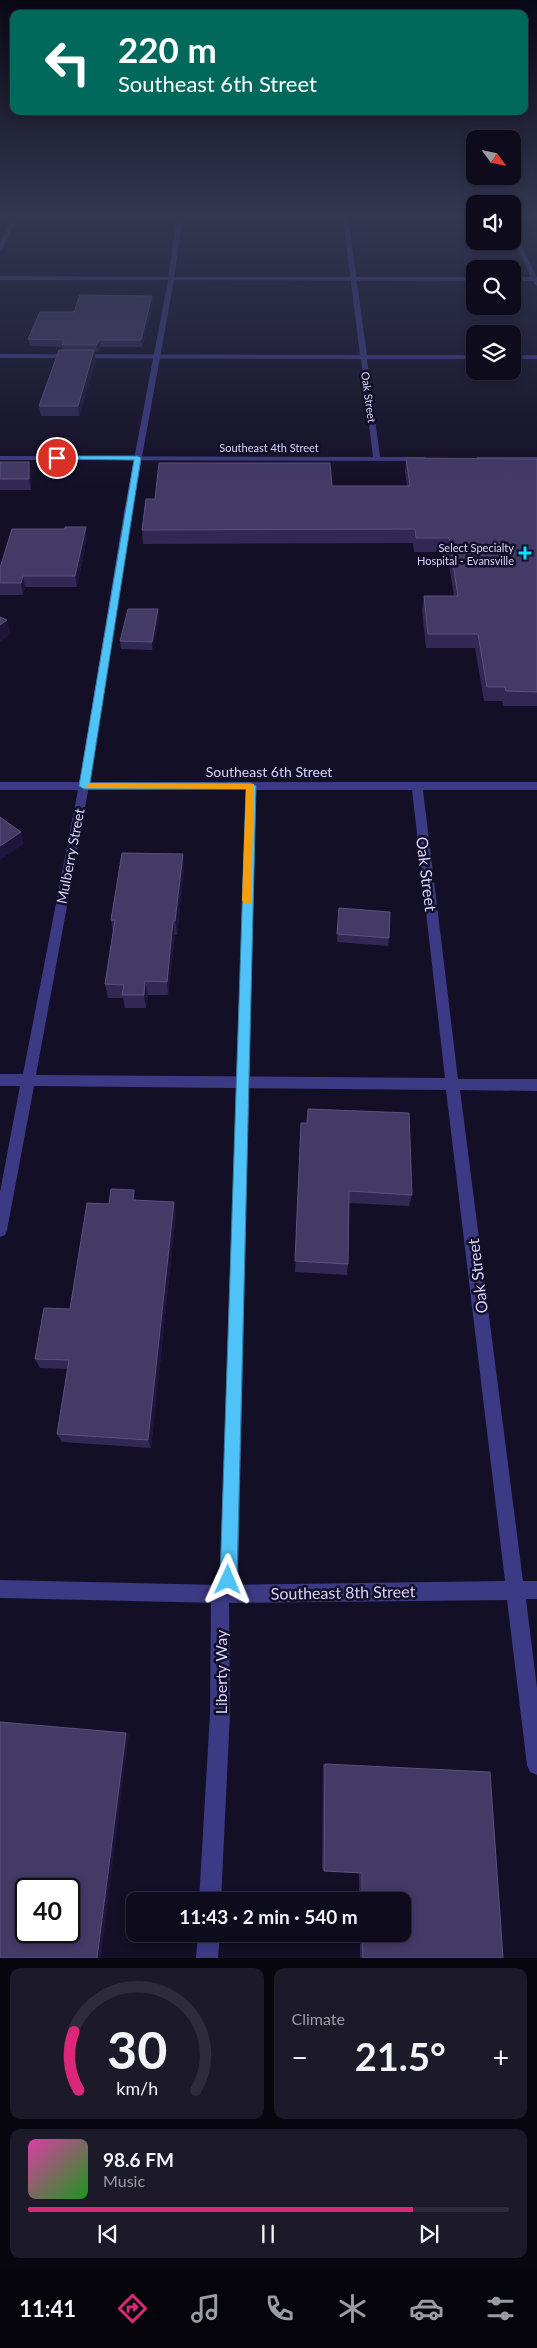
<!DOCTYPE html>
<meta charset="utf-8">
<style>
:root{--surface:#0e0b1c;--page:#1c1929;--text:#f1f3f6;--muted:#9b9ba3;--line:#2e2b3b;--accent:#db2777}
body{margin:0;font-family:Lato,sans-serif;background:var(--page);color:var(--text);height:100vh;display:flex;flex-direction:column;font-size:19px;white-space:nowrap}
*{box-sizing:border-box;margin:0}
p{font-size:16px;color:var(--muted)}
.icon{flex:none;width:28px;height:28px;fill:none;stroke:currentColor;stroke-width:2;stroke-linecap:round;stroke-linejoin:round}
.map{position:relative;height:1958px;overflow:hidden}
.details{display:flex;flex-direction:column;gap:10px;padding:10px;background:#08060f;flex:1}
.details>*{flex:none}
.guide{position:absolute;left:10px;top:10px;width:518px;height:105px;border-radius:10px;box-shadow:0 2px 8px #0003,0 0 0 1px var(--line);background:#00695c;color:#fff;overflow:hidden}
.needle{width:32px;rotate:123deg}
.tools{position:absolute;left:466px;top:130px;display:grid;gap:10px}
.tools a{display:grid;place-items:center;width:55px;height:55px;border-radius:10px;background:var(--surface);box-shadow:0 2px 8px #0003,0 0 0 1px var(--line);font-size:25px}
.speed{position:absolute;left:15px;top:1878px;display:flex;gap:10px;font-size:25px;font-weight:700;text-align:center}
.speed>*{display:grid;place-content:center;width:65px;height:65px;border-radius:50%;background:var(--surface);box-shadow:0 2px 8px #0003,0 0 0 1px var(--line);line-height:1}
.speed .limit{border:2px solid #111;border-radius:8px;background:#fff;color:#111}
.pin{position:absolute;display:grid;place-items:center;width:42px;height:42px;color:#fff;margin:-21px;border:2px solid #fff;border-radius:50%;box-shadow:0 1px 5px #0007}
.me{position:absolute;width:55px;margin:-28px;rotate:1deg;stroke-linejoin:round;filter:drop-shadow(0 0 4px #0008)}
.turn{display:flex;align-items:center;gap:18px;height:105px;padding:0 25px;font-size:22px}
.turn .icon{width:65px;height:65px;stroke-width:2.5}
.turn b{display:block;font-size:35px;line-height:42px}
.big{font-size:38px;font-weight:700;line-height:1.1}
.details .widget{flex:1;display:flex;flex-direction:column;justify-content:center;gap:8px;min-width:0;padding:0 18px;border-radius:10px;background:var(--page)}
.details .dial{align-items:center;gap:0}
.dial svg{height:130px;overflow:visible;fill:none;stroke:var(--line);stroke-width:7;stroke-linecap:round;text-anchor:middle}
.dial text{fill:var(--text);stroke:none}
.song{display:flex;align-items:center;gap:15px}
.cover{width:60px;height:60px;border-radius:8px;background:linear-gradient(135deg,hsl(320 70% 55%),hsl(120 70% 35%))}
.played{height:5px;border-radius:2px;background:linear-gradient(90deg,var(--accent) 80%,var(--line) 80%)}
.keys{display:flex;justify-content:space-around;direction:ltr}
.heat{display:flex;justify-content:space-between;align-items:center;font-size:28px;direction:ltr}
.details .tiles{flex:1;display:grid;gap:10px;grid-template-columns:1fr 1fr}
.widget:last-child{grid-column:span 2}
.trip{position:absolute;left:126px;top:1892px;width:285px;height:50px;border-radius:10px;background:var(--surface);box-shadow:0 2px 8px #0003,0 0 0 1px var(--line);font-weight:700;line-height:50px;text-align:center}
.tab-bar{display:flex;height:80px;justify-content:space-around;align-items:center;background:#06040b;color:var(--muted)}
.tab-bar .icon{width:35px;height:35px}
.tab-bar .selected{color:var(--accent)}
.tab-bar b{font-size:22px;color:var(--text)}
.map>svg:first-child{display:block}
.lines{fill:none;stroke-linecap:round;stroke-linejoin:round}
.minor{fill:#3d3a85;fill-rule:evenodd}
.tertiary{fill:#3d3a85;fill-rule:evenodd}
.wall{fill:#312854}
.shaded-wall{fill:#1d163a}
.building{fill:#433a66;stroke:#5a527e;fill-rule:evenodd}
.route{fill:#4fc3f7;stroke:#337fa1}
.slow{fill:#f59e0b}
.poi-dot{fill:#00e5ff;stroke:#130f26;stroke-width:2}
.labels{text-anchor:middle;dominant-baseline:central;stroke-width:5;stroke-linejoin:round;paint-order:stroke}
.far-street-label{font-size:11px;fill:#d9d4ff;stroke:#130f26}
.far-poi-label{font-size:11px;fill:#d9d4ff;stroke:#130f26;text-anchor:end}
.street-label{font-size:14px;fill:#d9d4ff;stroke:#130f26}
.near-street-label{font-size:16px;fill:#d9d4ff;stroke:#130f26}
</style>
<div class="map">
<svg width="537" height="1958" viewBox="0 0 537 1958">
<rect width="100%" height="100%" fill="#130f26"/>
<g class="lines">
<g class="minor">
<polygon points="0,215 475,215 475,219 348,218 367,355 475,355 475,359 367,359 380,457 425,457 426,459 422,461 0,460 0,456 373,457 361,359 0,358 0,354 360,355 343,218 17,218 3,249 0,251 0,243 12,218 0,218"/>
<rect x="512" y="215" width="25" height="4"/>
<polygon points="512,227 537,278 537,286 534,284 512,235"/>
<rect x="512" y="355" width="25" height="4"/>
<polygon points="477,457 537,457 537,461 480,461 476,459"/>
<polygon points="0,782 84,782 89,786 36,1075 445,1078 412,790 251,790 246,786 251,782 537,782 537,790 423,790 458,1079 537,1079 537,1091 460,1090 523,1581 537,1581 537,1599 526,1599 537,1688 537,1775 530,1772 527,1765 507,1600 220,1603 0,1598 0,1580 220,1585 505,1581 446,1090 34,1086 7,1230 5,1235 0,1237 0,1192 20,1086 0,1086 0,1074 23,1074 78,790 0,790"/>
</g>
<g class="tertiary">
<polygon points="177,215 183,215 174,277 475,277 475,281 174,280 132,512 90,782 251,782 256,786 238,1580 229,1596 230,1713 221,1901 199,1901 210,1713 211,1594 220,1578 246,790 84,790 79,786 124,512 168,280 0,280 0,276 168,277"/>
<rect x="512" y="277" width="25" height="4"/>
<polygon points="198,1934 220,1934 218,1958 196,1958"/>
</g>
</g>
<g class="wall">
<polygon points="153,303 142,347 100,347 98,352 95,352 96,360 79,416 41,416 39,406 63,350 62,347 30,346 28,339 74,312"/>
<polygon points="406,458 537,459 537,706 503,706 502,701 484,701 475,648 426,648 422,610 424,596 454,596 447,552 414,552 413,543 143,544 142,530 155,499 332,486 407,486 405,471"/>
<polygon points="0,462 31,472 31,490 0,490"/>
<polygon points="65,529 87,538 77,587 25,587 23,595 0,595 0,568"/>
<polygon points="158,609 159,618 152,650 121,649 120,641"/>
<polygon points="184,868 177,935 175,935 168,995 148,995 146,1008 125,1008 123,998 108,998 105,984 113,933 111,920"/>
<polygon points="339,908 389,938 388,946 337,942"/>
<polygon points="301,1123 412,1195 409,1206 349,1203 348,1264 347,1275 295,1272"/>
<polygon points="134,1190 136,1201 174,1202 176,1213 151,1448 62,1442 57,1434 68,1369 40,1368 35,1359 70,1309 109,1204"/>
<polygon points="323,1764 325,1764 503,1958 360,1958 360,1934 402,1934 402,1901 359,1901 359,1873 324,1871 322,1868"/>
</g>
<g class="shaded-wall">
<polygon points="152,296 153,303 142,347 141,340"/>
<polygon points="99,340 100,347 98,352 97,345"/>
<polygon points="94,350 96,360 79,416 78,406"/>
<polygon points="29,462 31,472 31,490 29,479"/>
<polygon points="86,527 87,538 77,587 75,576"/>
<polygon points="23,576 25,587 23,595 21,583"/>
<polygon points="158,609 159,618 152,650 152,642"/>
<polygon points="7,620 11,634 0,642 0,625"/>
<polygon points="21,832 24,844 0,860 0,846"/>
<polygon points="183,854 184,868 177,935 175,921"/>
<polygon points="173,921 175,935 168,995 167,982"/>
<polygon points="145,981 148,995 146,1008 144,995"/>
<polygon points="134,1190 137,1201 133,1200"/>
<polygon points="174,1202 176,1213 151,1448 148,1440"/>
<polygon points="126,1733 129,1734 101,1958 97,1958"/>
</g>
<g class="building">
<polygon points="80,295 152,296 141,340 99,340 97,345 62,345 64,340 28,339 40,312 74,312"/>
<polygon points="59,350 94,350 78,406 39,406"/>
<polygon points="406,458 537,459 537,692 506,691 505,687 487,687 478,634 428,634 424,596 458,596 449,538 416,538 415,529 142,530 146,499 155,499 159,463 330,463 332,486 410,486"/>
<rect x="0" y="462" width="29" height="17"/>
<polygon points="65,527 86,527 75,576 23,576 21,583 0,583 0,568 12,529 65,529"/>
<polygon points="128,609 158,609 152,642 120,641"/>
<polygon points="0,617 7,620 0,625"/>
<polygon points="0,817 21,832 0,846"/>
<polygon points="122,853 183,854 175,921 173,921 167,982 145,981 144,995 122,995 124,985 105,984 115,920 111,920"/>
<polygon points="339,908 390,912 389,938 337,934"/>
<polygon points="308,1109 409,1113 412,1195 349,1191 348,1264 295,1261 301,1123 307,1123"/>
<polygon points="111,1189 134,1190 133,1200 174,1202 148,1440 57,1434 69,1360 35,1359 44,1308 70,1309 87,1203 109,1204"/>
<path d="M0,1722L126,1733L97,1958H0ZM26,1889H69V1931H26Z"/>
<polygon points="325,1764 490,1772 503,1958 363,1958 362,1934 402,1934 402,1901 362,1901 362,1873 324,1871"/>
</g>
<linearGradient id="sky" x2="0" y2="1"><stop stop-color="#0a0815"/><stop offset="0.44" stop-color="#333752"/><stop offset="1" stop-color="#333752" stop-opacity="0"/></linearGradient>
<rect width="537" height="490" fill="url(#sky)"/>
<polygon class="route" points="57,456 138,456 141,458 90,783 251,783 256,786 237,1580 234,1586 228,1588 223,1586 220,1580 246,789 84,789 79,786 134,460 55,459 55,456"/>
<polygon class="slow" points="91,783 254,784 251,903 244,903 242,900 246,789 87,788 86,786"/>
<path class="poi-dot" d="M522.5 545.5h5v5h5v5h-5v5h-5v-5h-5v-5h5z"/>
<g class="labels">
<g class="far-street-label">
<text transform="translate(369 397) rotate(82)">Oak Street</text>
<text x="269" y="447">Southeast 4th Street</text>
</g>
<g class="far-poi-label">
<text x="514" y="547">Select Specialty<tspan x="514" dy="13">Hospital - Evansville</tspan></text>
</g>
<g class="street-label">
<text x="269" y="771">Southeast 6th Street</text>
<text transform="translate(70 856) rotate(-79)">Mulberry Street</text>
</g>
<g class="near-street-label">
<text transform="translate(427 874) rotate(83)">Oak Street</text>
<text transform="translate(477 1276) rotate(-97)">Oak Street</text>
<text transform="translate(343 1592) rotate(-1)">Southeast 8th Street</text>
<text transform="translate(220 1672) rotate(-90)">Liberty Way</text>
</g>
</g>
</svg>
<div class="tools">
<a><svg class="needle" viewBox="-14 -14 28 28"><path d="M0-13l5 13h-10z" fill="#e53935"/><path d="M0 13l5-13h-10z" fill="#9b9ba3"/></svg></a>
<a><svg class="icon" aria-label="sound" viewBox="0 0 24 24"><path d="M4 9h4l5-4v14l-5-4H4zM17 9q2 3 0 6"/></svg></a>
<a><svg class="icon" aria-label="search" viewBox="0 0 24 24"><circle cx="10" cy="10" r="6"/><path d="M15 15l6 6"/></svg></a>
<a><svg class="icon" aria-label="layers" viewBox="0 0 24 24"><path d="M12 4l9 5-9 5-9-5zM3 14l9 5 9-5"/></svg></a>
</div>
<div class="speed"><div class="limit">40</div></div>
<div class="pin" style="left:57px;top:458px;background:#d93025"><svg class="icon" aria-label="arrive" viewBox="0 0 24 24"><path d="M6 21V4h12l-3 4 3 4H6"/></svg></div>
<svg class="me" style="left:228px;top:1580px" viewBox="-20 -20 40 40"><path d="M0-17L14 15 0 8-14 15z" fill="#4fc3f7" stroke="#fff" stroke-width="4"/></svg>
<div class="trip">11:43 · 2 min · 540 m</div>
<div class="guide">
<div class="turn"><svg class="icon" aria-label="left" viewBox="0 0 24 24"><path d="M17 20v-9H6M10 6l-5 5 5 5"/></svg><div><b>220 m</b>Southeast 6th Street</div></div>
</div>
</div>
<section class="details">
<div class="tiles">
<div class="widget dial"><svg viewBox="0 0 100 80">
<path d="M14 69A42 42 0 1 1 86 69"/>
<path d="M14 69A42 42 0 0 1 11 33" stroke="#db2777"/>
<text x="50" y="56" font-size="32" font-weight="700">30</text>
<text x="50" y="72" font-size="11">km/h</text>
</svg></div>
<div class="widget"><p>Climate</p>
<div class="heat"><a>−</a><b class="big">21.5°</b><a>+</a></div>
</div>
<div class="widget">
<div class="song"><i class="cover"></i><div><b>98.6 FM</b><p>Music</p></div></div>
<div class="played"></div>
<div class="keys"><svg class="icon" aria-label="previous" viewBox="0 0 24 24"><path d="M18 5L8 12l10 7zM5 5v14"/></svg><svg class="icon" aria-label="pause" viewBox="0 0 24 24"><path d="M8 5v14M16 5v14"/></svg><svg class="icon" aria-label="next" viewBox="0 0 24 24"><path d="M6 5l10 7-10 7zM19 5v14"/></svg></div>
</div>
</div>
</section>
<nav class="tab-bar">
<b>11:41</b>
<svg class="icon selected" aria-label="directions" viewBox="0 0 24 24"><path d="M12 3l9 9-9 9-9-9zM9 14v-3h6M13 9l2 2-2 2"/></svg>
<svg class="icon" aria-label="music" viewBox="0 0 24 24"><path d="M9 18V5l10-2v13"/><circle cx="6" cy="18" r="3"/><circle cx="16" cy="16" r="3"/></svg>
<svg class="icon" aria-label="phone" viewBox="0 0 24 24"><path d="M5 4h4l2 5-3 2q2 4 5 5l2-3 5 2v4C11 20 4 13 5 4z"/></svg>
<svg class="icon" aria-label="climate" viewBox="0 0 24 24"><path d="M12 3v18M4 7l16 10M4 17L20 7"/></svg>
<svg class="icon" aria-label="car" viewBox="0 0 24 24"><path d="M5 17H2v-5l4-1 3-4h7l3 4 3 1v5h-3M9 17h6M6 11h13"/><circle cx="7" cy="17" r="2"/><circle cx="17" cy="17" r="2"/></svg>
<svg class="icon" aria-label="filters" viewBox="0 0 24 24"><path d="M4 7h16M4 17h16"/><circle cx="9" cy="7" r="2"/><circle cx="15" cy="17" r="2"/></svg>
</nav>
